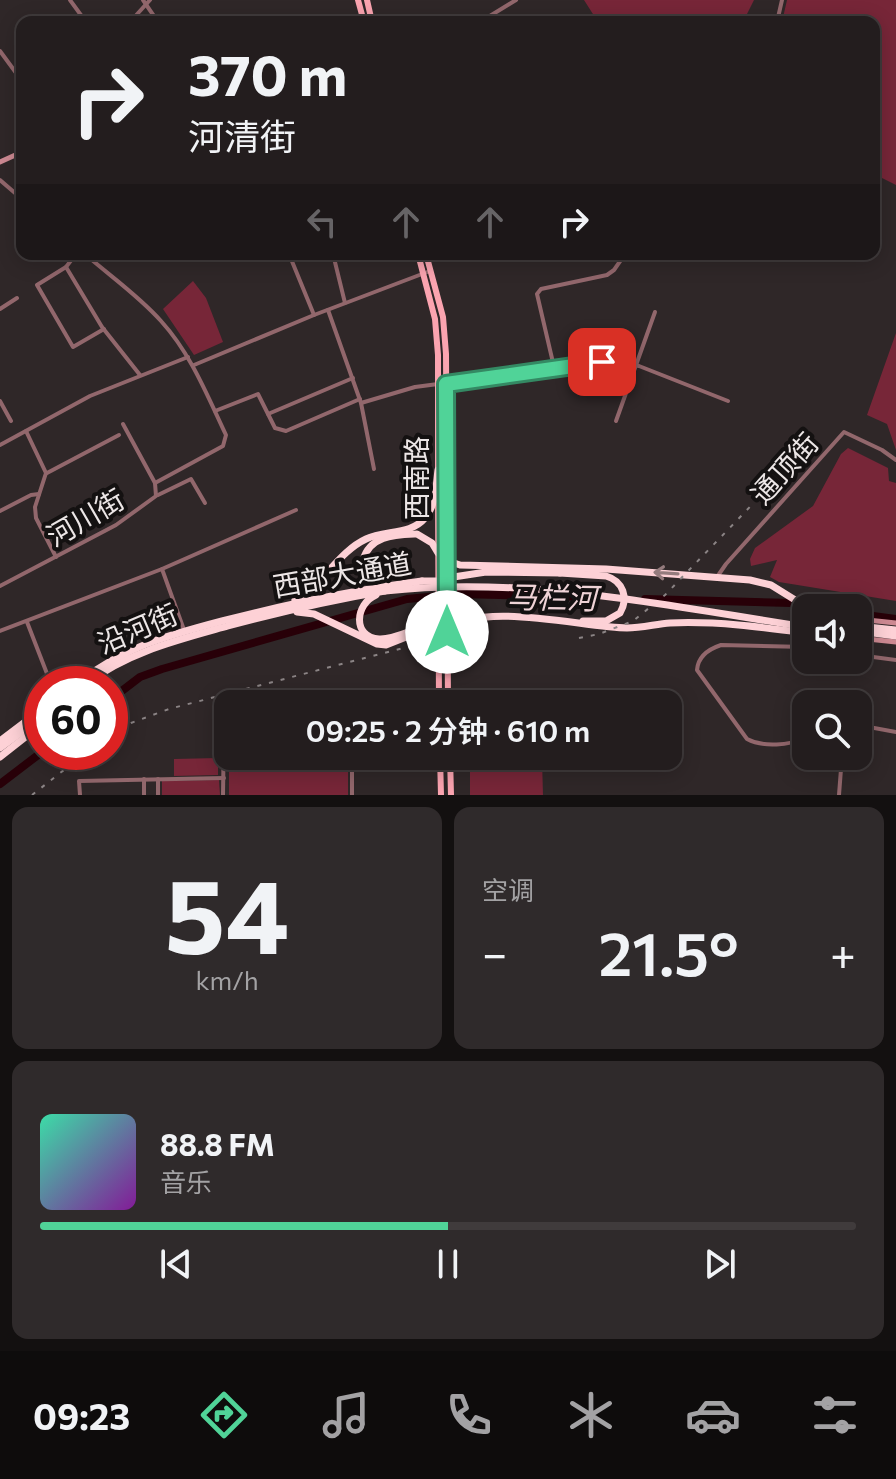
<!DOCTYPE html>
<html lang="zh">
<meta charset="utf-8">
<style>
:root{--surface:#231d1e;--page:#2f2a2b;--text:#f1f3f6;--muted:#a3a2a4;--line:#403b3c;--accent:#50d398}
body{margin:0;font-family:Commissioner,"Noto Sans SC",sans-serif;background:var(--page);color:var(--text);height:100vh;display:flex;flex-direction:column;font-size:30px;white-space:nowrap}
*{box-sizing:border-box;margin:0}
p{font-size:26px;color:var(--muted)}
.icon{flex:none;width:44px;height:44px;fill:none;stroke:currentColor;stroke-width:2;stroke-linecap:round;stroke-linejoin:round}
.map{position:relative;height:795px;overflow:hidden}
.details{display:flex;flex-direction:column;gap:12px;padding:12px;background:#131010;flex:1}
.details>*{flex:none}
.banner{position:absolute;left:16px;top:16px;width:864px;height:244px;border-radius:16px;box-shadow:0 4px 20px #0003,0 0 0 2px var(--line);background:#231d1e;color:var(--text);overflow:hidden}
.tools{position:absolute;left:792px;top:594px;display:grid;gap:16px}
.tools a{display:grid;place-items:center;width:80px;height:80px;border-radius:16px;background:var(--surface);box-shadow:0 4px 20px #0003,0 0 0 2px var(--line);font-size:40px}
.speed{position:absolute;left:24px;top:666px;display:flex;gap:16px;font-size:40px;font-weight:700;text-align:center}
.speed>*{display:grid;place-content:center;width:104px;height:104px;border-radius:50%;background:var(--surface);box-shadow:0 4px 20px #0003,0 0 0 2px var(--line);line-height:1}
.speed .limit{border:12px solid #d22;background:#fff;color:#111}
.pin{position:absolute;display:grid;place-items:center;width:68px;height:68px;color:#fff;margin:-34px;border-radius:16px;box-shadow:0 4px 12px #0006}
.me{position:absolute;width:88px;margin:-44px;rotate:0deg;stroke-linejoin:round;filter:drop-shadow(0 0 6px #0008)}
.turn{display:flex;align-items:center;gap:28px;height:168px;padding:0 40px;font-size:36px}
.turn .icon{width:104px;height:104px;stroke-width:2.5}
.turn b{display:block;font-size:56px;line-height:68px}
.lanes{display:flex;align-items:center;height:76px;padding:0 40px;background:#0003;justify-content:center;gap:40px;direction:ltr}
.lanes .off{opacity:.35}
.big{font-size:60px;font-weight:600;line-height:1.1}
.details .widget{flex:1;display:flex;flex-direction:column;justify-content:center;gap:12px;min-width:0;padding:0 28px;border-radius:16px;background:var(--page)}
.details .dial{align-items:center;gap:0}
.dial b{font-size:104px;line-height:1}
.song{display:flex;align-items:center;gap:24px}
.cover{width:96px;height:96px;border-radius:12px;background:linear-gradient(135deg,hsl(160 70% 55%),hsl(290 70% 35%))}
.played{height:8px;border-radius:4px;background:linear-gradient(90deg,var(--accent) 50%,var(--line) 50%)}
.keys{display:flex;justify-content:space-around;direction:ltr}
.heat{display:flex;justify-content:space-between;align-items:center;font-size:44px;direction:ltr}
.details .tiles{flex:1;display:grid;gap:12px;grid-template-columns:1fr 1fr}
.widget:last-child{grid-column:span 2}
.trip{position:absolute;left:214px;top:690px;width:468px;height:80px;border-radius:16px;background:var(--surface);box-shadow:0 4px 20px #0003,0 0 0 2px var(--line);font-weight:600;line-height:80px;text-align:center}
.tabs{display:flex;height:128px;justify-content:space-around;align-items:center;background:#0e0c0c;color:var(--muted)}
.tabs .icon{width:56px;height:56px}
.tabs .selected{color:var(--accent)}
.tabs b{font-size:36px;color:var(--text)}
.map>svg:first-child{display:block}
.green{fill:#772638}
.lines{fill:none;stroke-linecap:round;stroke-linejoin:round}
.river{stroke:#280008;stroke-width:8}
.street{stroke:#92676c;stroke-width:4}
.secondary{stroke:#cd8992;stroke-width:5}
.primary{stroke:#fba4b0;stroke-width:6}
.highway{stroke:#fdd1d6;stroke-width:7}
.rail{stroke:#8b8485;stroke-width:2;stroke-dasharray:4 8;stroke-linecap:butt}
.highway-bridge{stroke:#fdd1d6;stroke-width:7}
.oneway{stroke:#947b7d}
.route-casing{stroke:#348963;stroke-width:20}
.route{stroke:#50d398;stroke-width:14}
.labels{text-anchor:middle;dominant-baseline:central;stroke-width:8;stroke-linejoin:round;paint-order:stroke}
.street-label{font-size:28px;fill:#ece6e6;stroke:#141111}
.water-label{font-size:30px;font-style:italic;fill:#efd3d6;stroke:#141111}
</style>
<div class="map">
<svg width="896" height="795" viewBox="0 0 896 795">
<rect width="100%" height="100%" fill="#2f2728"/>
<g class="green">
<polygon points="584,0 754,0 743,22 598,22"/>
<polygon points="787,0 896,0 896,185 874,174 874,22 782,22"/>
<polygon points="193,281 206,298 223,342 194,355 163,309"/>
<polygon points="896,333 896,450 887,424 867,415"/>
<polygon points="848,448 888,468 889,481 896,483 896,601 779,582 770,577 777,560 751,566 750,559 755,548 813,506 841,454"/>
<rect x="229" y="756" width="119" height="39"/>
<polygon points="218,758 218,775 174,776 174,759"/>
<polygon points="542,759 543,795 470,795 470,760"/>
<polygon points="219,780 220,795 162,795 162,781"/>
</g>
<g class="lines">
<g class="river">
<polyline points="645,599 792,603 820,608"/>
<polyline points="858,614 896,619"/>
<polyline points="110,700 140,677 162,669 407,599 459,594 591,597"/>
<polyline points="0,784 42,752"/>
</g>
<g class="street">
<polyline points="70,0 86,22"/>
<polyline points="143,0 158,22"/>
<polyline points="130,22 150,0"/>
<polyline points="480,22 516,0"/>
<polyline points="777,22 782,0"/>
<polyline points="0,51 22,81"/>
<polyline points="0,180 22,199"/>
<polyline points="76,254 66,267 37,285 73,347 104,329"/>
<path d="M85,254C110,276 139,296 161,321C191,354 207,395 226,435L223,446L155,483"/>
<polyline points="289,254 314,315"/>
<polyline points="333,254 345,303"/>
<polyline points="66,267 102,327 140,375"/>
<polyline points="0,309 17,298"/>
<polyline points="328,310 361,403 374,469"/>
<polyline points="194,365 314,315 430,271"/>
<polyline points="554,367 537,294 541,289 607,275 614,270 625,254"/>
<polyline points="447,383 588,363 620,362 639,366 728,401"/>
<polyline points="0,401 11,421"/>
<polyline points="361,403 415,387 438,384"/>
<polyline points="215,411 258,394 275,428 286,431 360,399"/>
<polyline points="268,414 353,378"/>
<polyline points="616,421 655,312"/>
<polyline points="26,431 46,473 35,507 36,518 56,557"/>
<polyline points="0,445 90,396 188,357"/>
<polyline points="47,473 119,435"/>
<polyline points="158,495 191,479 205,503"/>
<polyline points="0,511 31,495 39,494"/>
<polyline points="717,577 726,564 844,432 882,450 896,460"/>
<polyline points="0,586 116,525 156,496 155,483 123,424"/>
<polyline points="27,622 51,684"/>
<polyline points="184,630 162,569 296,510"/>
<polyline points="0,631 162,569"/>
<path d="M806,647L721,645C709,649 698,656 697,670L747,739C764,748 789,745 806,738"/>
<polyline points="858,655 896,660"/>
<polyline points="858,725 896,732"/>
<polyline points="836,756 841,769 839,795"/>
<polyline points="144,779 144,795"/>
<polyline points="158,779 158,795"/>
<polyline points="80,795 79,781 224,778"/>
<polyline points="223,795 224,725"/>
<polyline points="352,795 352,756"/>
</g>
<g class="secondary">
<polyline points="0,162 22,152"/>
<polyline points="858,619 896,623"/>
<polyline points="858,638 896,642"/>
</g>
<g class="primary">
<polyline points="358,0 364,22"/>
<polyline points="367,0 372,22"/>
<polyline points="418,254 435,319 438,355 438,472"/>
<polyline points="426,254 443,317 446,354 448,704"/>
<polyline points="438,492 439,704"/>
<polyline points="440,756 441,795"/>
<polyline points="450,756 451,795"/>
</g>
<g class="highway">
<polyline points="447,556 451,562 460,565 606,569 750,580 771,585 808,608"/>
<path d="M560,573L606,576C623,581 629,598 620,613L606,621H583"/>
<path d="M386,583L372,577L363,560C370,535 395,535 417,534L432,543L438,553"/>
<path d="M376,595C355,604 352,637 379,639C392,640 428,625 438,618"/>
<path d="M295,600C323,585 338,552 366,539C385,530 411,535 425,518C436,506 436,485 438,470"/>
<polyline points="297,612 314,614 377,644 386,645 429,628 438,634"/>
<polyline points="858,626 896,630"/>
<polyline points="858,631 896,636"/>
<path d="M447,632C478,599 584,628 627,628C642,628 656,624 670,623C716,621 761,627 806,633"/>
<path d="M76,684C124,647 165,636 222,621C288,604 354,590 422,581"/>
<path d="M86,684C128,652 178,640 228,626C280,612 332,600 385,591"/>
<polyline points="0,741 42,709"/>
<polyline points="0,748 42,717"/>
<polyline points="0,757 42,724"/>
</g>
<g class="rail">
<polyline points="579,638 599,634 633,621 665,595 771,485"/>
<polyline points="110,735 131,723 169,709 453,635"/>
<polyline points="32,795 87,752"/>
</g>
<g class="highway-bridge">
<polyline points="447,578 486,572 560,573"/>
<polyline points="422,581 452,581"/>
<path d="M385,591C527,575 667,606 806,627"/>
</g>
</g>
<defs><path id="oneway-shaft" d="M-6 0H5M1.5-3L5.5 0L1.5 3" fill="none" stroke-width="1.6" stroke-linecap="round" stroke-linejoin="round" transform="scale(2)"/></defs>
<use class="oneway" href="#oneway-shaft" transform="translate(666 573) rotate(-176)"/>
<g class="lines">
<defs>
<polyline id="route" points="447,632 446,384 602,362"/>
</defs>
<use href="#route" class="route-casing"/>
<use href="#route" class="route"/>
</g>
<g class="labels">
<g class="street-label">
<text transform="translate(784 468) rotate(-48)">通顶街</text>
<text transform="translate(416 478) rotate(-90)">西南路</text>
<text transform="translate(85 517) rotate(-30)">河川街</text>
<text transform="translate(342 574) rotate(-10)">西部大通道</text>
<text transform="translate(137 628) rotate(-23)">沿河街</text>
</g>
<g class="water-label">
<text transform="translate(552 596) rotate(1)">马栏河</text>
</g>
</g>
</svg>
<div class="tools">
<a><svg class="icon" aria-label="sound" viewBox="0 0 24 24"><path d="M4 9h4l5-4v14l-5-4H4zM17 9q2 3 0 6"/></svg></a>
<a><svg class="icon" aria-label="search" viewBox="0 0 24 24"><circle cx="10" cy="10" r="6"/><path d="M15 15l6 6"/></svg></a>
</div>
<div class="speed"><div class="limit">60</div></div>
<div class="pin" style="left:602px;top:362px;background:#d93025"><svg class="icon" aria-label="arrive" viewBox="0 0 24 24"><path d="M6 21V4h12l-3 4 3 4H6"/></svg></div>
<svg class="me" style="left:447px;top:632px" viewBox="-20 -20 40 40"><circle r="19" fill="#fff"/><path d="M0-13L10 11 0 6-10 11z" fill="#50d398"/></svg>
<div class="trip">09:25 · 2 分钟 · 610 m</div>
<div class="banner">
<div class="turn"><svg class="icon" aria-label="right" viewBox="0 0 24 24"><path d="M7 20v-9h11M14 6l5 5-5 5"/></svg><div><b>370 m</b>河清街</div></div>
<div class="lanes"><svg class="icon off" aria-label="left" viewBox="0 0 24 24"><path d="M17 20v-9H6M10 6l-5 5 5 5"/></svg><svg class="icon off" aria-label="ahead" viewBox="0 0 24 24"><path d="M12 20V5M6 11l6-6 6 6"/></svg><svg class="icon off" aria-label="ahead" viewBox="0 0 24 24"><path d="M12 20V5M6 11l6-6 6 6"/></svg><svg class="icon" aria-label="right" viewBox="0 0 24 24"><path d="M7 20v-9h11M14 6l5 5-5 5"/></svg></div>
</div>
</div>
<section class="details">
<div class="tiles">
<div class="widget dial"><b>54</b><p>km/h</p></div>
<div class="widget"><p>空调</p>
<div class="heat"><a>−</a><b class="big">21.5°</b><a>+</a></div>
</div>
<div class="widget">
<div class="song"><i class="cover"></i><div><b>88.8 FM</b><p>音乐</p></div></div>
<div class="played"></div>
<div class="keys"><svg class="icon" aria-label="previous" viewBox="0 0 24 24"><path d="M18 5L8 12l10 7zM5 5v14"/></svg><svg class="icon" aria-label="pause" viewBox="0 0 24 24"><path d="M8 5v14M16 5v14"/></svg><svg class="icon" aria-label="next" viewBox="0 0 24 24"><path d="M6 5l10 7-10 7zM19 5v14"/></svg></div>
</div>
</div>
</section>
<nav class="tabs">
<b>09:23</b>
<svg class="icon selected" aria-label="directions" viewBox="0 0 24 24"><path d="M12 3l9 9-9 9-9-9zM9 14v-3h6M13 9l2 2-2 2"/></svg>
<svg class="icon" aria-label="music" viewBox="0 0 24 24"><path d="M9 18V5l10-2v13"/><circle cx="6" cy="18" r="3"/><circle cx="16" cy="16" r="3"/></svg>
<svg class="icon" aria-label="phone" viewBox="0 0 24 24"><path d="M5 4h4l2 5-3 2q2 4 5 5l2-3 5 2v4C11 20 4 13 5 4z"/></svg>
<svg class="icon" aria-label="climate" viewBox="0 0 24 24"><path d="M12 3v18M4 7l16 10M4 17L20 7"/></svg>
<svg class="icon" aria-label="car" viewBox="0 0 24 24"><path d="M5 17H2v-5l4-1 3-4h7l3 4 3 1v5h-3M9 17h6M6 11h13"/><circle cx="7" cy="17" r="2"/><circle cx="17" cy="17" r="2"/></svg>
<svg class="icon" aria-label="filters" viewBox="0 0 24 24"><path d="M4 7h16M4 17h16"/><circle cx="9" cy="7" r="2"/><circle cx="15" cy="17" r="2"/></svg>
</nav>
